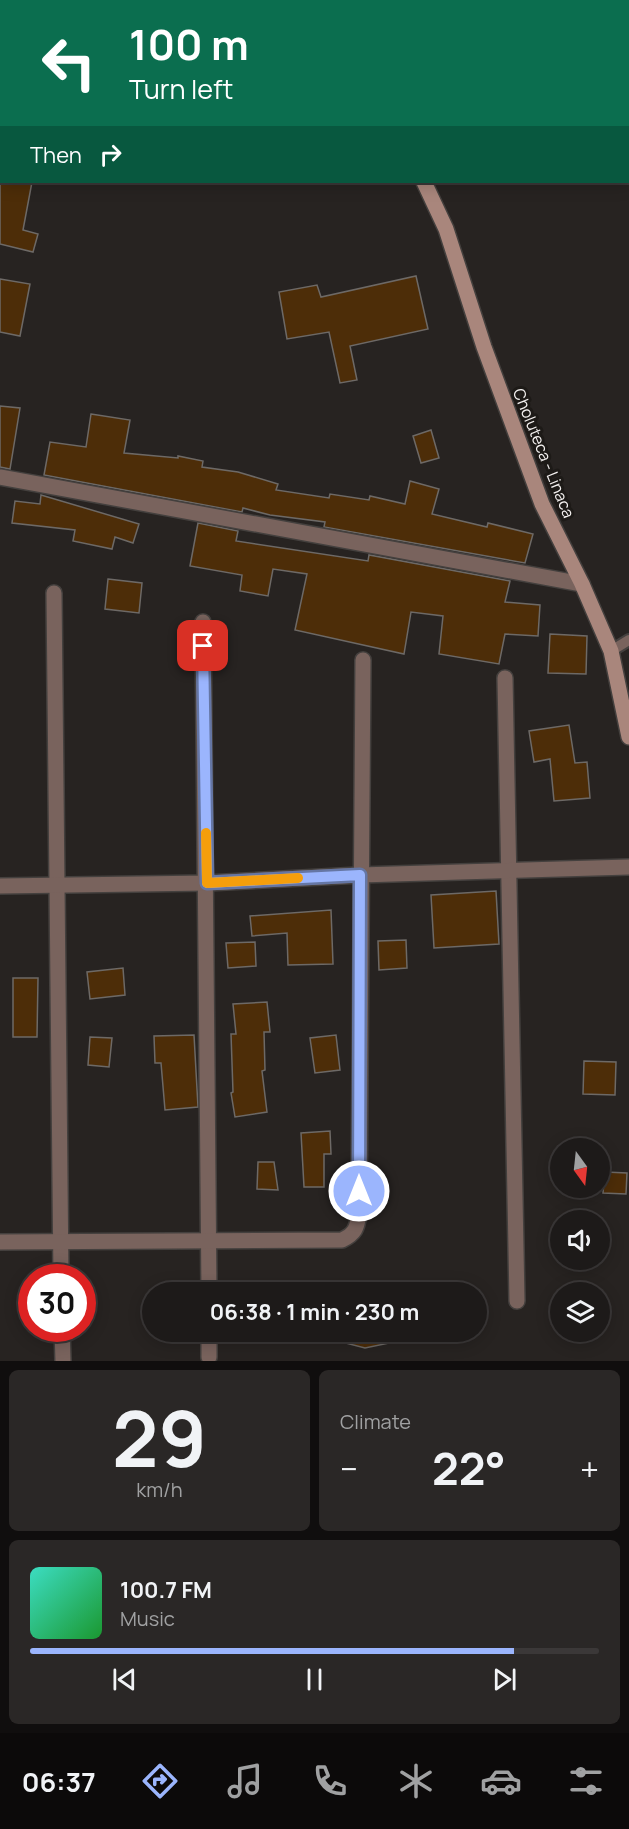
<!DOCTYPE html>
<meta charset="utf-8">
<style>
:root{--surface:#1d1a19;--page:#2a2726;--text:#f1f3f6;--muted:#a0a1a2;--line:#3b3838;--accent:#9bb5fd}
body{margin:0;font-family:Manrope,sans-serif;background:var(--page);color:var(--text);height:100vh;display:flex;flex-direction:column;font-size:22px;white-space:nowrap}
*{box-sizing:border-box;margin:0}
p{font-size:20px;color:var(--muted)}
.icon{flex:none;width:33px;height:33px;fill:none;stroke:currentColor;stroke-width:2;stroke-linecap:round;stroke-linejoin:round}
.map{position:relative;height:1361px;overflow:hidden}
.details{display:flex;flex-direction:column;gap:9px;padding:9px;background:#100e0e;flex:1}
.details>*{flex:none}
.guide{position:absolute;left:0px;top:0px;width:630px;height:183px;box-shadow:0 3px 15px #0003,0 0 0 2px var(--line);background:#0b6e4f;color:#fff;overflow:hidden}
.needle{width:39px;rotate:165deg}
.controls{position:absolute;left:550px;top:1138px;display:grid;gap:12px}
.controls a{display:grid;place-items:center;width:60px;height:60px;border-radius:50%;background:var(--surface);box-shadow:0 3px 15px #0003,0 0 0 2px var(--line);font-size:30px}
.speed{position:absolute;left:18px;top:1264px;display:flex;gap:12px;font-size:30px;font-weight:700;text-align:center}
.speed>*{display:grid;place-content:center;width:78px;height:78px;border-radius:50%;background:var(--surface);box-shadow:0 3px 15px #0003,0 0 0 2px var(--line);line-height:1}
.speed .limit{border:9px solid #d22;background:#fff;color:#111}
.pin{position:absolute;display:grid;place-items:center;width:51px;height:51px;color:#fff;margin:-26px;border-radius:12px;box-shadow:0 3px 9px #0006}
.me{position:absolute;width:66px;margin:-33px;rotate:0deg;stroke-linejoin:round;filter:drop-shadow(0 0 4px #0008)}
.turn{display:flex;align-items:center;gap:21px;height:126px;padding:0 30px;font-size:27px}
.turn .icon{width:78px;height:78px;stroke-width:2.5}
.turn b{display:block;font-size:42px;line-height:51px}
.then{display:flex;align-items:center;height:57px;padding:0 30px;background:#0003;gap:12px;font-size:22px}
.big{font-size:45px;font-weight:700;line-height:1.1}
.details .tile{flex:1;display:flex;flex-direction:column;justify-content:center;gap:9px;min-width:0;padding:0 21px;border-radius:9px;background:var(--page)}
.details .dial{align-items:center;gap:0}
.dial b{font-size:78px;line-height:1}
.song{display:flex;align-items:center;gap:18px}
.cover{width:72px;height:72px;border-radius:9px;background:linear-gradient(135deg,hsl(170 70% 55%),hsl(130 70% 35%))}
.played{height:6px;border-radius:3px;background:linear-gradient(90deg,var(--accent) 85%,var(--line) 85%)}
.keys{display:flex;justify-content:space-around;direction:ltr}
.heat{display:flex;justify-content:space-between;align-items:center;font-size:33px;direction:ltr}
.details .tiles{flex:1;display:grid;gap:9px;grid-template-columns:1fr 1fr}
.tile:last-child{grid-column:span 2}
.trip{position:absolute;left:142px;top:1282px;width:345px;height:60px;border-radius:30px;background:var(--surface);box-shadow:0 3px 15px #0003,0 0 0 2px var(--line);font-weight:700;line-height:60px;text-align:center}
.dock{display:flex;height:96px;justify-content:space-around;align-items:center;background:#0c0a0a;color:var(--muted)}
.dock .icon{width:42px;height:42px}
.dock .current{color:var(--accent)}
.dock b{font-size:27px;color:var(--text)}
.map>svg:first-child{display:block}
.building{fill:#4d2d08;stroke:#6d6966;stroke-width:1.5}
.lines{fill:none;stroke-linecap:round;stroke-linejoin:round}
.lane-casing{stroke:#44403e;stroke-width:14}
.street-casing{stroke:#44403e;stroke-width:18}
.secondary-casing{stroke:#44403e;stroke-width:18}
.lane{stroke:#79635d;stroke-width:10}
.street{stroke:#79635d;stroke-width:15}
.secondary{stroke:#a9867c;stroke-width:15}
.route-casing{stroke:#6576a4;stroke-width:15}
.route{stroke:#9bb5fd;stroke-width:10}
.slow{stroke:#f59e0b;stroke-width:10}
.labels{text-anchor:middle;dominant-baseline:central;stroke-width:6;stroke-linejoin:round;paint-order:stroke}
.street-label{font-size:16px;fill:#f6f3f2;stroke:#1d1a17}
</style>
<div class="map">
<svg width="629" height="1361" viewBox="0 0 629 1361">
<rect width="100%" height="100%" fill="#272321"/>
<g class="building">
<polygon points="0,182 32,182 23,230 38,234 33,252 0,244"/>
<polygon points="416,276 428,329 350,346 357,380 340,383 329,332 287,339 279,292 317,285 321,297"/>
<polygon points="0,279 30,284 20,336 0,332"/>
<polygon points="0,406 20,408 10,469 0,467"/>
<polygon points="91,414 130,420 124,453 178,458 178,456 203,461 202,467 238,472 278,484 276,490 329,498 330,494 369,500 370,496 405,504 410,481 439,489 432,514 487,527 488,523 533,534 525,563 324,527 325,522 270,515 243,508 242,512 44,475 50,442 86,447"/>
<polygon points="431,430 439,458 421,463 413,436"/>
<polygon points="41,495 139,524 133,543 115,537 112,549 73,541 75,530 12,523 15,501 40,504"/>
<polygon points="198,523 238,531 236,541 368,561 369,555 510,581 505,602 540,605 538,636 505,634 499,664 439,654 443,616 411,612 404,654 295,630 307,574 273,569 268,596 240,591 242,575 190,566"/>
<polygon points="108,579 142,583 139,613 105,609"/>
<polygon points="550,634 587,636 586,674 548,673"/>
<polygon points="569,725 575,763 587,762 590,798 554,801 550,759 534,762 529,731"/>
<polygon points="496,891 499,944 434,948 431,895"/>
<polygon points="331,910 333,964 288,965 287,933 252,936 250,916"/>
<polygon points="406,940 407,968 379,970 378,941"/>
<polygon points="255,942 256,966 228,968 226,943"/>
<polygon points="123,968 125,995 90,999 87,972"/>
<polygon points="13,978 38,978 37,1037 13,1037"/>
<polygon points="267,1002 270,1032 264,1032 265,1070 262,1071 267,1112 235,1117 231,1093 233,1092 231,1034 236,1034 233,1004"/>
<polygon points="194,1035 198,1107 165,1110 161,1063 155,1063 154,1036"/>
<polygon points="336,1035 340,1070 315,1073 310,1038"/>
<polygon points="90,1037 112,1038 109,1067 88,1065"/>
<polygon points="584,1061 616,1062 615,1095 583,1094"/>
<polygon points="330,1131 331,1154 324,1154 324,1187 304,1187 301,1133"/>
<polygon points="258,1162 274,1162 278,1190 257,1189"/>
<polygon points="605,1172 627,1173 626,1194 603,1193"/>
<polygon points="326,1332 404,1332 404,1340 365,1348 326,1338"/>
</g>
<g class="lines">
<defs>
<polyline id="lane" points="611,651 629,640"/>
<g id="street">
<polyline points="0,7 1,0"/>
<polyline points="0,32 2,32"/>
<polyline points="0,477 582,584"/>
<polyline points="54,593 61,1278"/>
<polyline points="203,622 209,1293"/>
<polyline points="505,678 517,1301"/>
<polyline points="0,886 207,883 360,875 629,867"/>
<path d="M0,1242L342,1240C355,1234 357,1228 359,1214L363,660"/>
<polyline points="62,1329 63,1361"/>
<polyline points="209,1332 209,1357"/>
</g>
<g id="secondary">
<polyline points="274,0 275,2"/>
<polyline points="424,182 446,229 484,347 542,504 582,584 611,651 629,737"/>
</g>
</defs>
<use href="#lane" class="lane-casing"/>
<use href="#street" class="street-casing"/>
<use href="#secondary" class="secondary-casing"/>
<use href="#lane" class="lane"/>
<use href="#street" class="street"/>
<use href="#secondary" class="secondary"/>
</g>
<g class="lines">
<defs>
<polyline id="route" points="203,646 207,883 360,875 359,1191"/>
</defs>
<use href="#route" class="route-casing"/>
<use href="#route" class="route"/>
<polyline class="slow" points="206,833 207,883 298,878"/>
</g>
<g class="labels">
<g class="street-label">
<text transform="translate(544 453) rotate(68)">Choluteca - Linaca</text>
</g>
</g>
</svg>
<div class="controls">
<a><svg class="needle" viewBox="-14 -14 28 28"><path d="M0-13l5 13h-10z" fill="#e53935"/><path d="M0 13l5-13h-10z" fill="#a0a1a2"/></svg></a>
<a><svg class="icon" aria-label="sound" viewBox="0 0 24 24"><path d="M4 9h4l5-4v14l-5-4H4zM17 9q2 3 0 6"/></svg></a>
<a><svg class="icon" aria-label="layers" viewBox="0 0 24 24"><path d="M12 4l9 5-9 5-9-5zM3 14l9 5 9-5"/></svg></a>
</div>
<div class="speed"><div class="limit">30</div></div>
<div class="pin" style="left:203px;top:646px;background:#d93025"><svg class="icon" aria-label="arrive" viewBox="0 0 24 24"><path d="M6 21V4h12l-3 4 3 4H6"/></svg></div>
<svg class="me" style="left:359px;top:1191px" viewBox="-20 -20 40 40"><circle r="17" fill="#9bb5fd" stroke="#fff" stroke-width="3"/><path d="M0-11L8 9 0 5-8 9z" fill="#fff"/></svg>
<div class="trip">06:38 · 1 min · 230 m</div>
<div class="guide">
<div class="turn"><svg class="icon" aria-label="left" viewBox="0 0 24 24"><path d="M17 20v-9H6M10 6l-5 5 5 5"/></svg><div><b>100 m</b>Turn left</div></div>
<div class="then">Then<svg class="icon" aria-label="right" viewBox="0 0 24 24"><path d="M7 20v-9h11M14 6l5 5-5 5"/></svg></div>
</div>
</div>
<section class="details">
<div class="tiles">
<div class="tile dial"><b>29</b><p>km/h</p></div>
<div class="tile"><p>Climate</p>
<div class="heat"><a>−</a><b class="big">22°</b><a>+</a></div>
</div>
<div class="tile">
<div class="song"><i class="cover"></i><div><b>100.7 FM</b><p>Music</p></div></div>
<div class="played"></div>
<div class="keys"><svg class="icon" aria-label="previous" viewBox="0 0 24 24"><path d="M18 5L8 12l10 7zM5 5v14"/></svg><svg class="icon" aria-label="pause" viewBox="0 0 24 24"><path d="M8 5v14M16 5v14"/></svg><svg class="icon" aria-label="next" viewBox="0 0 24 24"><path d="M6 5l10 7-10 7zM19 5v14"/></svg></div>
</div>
</div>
</section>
<nav class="dock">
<b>06:37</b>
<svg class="icon current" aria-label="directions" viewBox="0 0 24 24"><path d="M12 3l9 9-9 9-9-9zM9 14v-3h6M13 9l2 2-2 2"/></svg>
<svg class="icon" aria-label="music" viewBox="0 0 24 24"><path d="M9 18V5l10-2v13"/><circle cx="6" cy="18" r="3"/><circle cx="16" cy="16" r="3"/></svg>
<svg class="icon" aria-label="phone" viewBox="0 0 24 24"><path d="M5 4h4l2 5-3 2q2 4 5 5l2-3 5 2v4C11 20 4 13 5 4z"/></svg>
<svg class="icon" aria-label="climate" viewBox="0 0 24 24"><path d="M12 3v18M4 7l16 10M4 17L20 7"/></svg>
<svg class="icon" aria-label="car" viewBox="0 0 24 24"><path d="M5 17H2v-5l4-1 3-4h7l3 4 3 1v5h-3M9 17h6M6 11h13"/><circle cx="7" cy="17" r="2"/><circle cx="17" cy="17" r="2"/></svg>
<svg class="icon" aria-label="filters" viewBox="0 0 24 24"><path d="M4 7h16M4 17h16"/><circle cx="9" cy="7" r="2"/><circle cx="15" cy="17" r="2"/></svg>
</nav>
